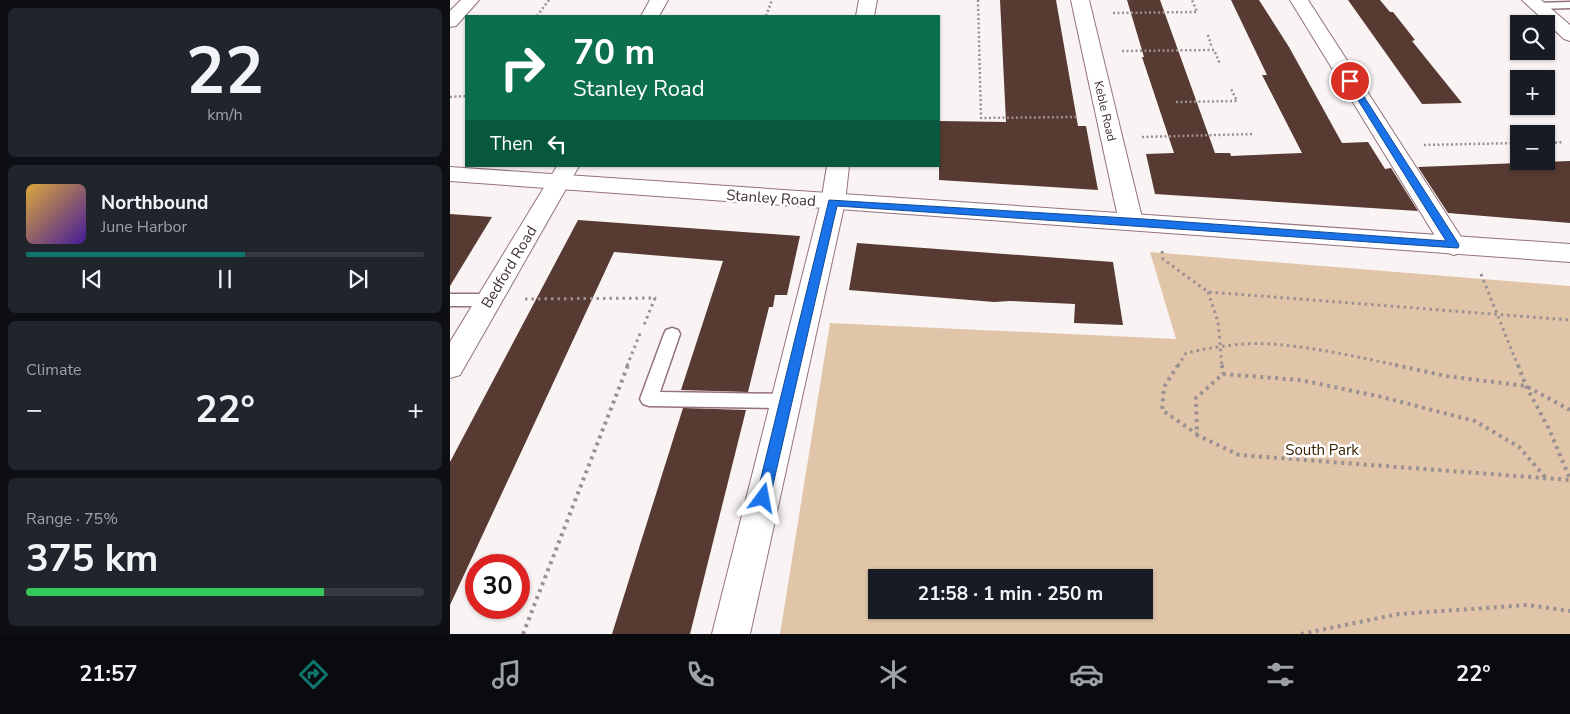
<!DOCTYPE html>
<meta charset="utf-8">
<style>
:root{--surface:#171b24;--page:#20242c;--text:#f1f3f6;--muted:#9ea1a6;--line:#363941;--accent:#0f766e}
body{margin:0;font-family:"Nunito Sans",sans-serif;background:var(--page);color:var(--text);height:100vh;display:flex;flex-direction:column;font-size:19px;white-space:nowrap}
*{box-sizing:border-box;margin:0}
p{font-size:16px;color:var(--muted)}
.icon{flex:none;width:28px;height:28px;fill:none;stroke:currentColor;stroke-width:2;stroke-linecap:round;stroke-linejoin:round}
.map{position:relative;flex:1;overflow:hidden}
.side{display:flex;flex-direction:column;gap:8px;padding:8px;background:#0d0f14;width:450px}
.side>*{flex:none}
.top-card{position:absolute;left:15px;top:15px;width:475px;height:152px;border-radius:0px;box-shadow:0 1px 4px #0004;background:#0b6e4f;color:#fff;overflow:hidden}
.fabs{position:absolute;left:1060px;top:15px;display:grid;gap:10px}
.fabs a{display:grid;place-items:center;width:45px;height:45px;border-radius:0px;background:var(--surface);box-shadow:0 1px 4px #0004;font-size:25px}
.speed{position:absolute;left:15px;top:554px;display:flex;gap:10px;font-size:25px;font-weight:700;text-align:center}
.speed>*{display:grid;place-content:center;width:65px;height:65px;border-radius:50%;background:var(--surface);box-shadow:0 1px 4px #0004;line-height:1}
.speed .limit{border:8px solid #d22;background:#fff;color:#111}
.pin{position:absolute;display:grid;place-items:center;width:42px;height:42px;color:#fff;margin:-21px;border:2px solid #fff;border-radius:50%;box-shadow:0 1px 5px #0007}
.me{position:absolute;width:55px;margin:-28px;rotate:13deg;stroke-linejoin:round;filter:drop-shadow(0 0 4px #0008)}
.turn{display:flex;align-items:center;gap:18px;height:105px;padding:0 25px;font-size:22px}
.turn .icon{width:65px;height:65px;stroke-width:2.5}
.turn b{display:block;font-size:35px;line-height:42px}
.then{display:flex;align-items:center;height:48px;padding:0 25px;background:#0003;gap:10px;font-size:19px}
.big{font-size:38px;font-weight:700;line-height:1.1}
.side .card{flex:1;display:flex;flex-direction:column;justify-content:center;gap:8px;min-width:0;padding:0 18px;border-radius:8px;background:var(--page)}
.side .dial{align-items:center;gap:0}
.dial b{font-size:65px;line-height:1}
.song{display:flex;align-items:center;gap:15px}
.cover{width:60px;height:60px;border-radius:8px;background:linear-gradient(135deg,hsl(40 70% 55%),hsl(260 70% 35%))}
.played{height:5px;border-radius:2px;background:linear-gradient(90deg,var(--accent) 55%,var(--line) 55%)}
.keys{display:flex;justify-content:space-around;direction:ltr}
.heat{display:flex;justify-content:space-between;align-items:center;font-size:28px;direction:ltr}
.charge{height:8px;border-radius:4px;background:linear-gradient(90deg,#34c759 75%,var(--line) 0)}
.trip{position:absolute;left:418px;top:569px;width:285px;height:50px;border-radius:0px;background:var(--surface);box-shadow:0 1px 4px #0004;font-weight:700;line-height:50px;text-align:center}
.tabs{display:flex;height:80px;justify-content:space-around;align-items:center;background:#090b0e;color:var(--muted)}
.tabs .icon{width:35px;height:35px}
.tabs .active{color:var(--accent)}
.tabs b{font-size:22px;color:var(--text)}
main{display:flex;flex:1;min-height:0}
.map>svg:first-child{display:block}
.green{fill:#e0c5a8;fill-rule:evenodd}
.building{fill:#573a32}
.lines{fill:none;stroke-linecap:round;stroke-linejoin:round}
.service-casing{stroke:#94727a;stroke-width:3}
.minor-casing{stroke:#94727a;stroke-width:2}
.primary-casing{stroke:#94727a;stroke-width:2}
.path-far2{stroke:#9a8f91;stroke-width:2.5;stroke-dasharray:2 2.5;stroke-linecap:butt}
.path-far1{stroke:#9a8f91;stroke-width:3;stroke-dasharray:2.5 4;stroke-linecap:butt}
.path{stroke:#9a8f91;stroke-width:4;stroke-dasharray:3 4.5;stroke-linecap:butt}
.service{fill:#fff;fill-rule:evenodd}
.minor{fill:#fff;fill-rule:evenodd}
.primary{fill:#fff;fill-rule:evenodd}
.route{fill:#1a73e8;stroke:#114b97}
.labels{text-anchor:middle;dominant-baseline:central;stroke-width:5;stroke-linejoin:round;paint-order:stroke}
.far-street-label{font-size:12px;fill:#3e3033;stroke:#fff}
.street-label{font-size:15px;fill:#3e3033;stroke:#fff}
.park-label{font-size:15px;fill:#3c2300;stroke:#fff}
</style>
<main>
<section class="side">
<div class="card dial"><b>22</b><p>km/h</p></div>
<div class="card">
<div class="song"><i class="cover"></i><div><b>Northbound</b><p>June Harbor</p></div></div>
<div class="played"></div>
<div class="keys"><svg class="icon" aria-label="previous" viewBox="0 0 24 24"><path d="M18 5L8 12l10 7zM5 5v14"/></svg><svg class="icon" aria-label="pause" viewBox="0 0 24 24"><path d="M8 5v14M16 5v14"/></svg><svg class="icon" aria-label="next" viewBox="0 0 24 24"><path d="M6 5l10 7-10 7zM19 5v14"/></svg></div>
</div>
<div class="card"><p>Climate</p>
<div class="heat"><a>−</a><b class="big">22°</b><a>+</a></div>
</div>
<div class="card"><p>Range · 75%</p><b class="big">375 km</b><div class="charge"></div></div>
</section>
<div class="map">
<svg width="1120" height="634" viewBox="0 0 1120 634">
<rect width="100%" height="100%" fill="#faf3f4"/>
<path class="green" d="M700,252L1120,286V634H330L380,323L726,339ZM426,578H694V610H426Z"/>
<g class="building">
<polygon points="550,0 606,0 628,126 636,126 648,190 489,180 489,121 556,122"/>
<polygon points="677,0 710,0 765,153 780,153 781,156 852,153 812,75 817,75 781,0 809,0 839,47 892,143 918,142 935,169 941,168 968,211 705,194 696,154 724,153 692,57 694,57"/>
<polygon points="898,0 930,0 940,12 943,12 965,40 962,41 1012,103 972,104"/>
<polygon points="1120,161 1120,223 998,213 968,167"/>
<polygon points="0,214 42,217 0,286"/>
<polygon points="128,220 350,236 337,295 325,295 323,307 319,307 298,392 231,390 273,261 164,252 0,605 0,462"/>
<polygon points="407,243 663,262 673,325 624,323 625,304 560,301 544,302 399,290"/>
<polygon points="233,408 296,410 240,634 162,634"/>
</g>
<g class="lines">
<defs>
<g id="service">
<polygon points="1120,2 1120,8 1087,9 1082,6 1087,3"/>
<polygon points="0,294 40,294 46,296 48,300 46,304 40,306 0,306"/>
<polygon points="222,328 228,330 230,334 210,392 336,394 342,396 345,401 342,406 336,408 199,406 193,404 190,399 214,334 216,330"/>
</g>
<g id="minor">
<polygon points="11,0 29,0 6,26 0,27 0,11"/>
<polygon points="200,0 218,0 209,16 191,16"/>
<polygon points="409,0 427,0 424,16 406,16"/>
<polygon points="621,0 639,0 693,222 690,228 681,230 672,228 669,222"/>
<polygon points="840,0 858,0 1013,240 1017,246 1013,252 1004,255 995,252"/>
<polygon points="1072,0 1091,0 1120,25 1120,41 1114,39"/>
<polygon points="107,166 129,166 10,375 0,378 0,342"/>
<polygon points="377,166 399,166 395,202 300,634 262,634 371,202"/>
</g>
<polygon id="primary" points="0,167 1120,244 1120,262 0,181"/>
</defs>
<use href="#service" class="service-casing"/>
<use href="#minor" class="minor-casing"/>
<use href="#primary" class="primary-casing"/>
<g class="path-far2">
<polyline points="528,0 531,118 627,117"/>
<polyline points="663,13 747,12 742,0"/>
<polyline points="87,16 99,0"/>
<polyline points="316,16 322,0"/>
<polyline points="758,35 762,48"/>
<polyline points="672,51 764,50 770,64"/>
<polyline points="0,97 16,96"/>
<polyline points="726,102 787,101 780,87"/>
<polyline points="692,137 804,134"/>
<polyline points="1096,143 1114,142"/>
<polyline points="974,145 1069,143"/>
</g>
<g class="path-far1">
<polyline points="712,251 713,259 758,292 1120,320"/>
<polyline points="1031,274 1068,366"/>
<polyline points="758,292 768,322 772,366"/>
<polyline points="75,299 205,298 194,325"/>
<polyline points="177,366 191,331"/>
<path d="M728,366L736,353C764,347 792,342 821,344C864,347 908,357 951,366"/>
</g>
<g class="path">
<polyline points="728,365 714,387 712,410 747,434"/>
<polyline points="772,365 773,374"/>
<polyline points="945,365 996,376 1076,386 1120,410"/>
<polyline points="1068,365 1076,386 1099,429 1120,479"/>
<polyline points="1095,477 1069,447 1025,421 932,397 850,380 773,374 746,398 747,435 789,455 1120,480"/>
<polyline points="73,634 178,365"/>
<polyline points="851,634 949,614 1078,605 1120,611"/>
</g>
<use href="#service" class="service"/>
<use href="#minor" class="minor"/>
<use href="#primary" class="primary"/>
</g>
<polygon class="route" points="897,79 904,81 1008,243 1009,246 1008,248 387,206 320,498 318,502 313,504 308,502 306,498 379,200 694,219 996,241 896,81"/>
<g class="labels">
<g class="far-street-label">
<text transform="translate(655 111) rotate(77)">Keble Road</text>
</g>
<g class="street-label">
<text transform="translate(321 198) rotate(4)">Stanley Road</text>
<text transform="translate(59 267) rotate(-59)">Bedford Road</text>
</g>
<g class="park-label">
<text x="872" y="450">South Park</text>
</g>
</g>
</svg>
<div class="fabs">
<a><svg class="icon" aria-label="search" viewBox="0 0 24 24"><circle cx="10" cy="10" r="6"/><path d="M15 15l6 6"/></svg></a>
<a>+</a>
<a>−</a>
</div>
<div class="speed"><div class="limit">30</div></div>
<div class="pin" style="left:900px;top:81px;background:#d93025"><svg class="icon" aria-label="arrive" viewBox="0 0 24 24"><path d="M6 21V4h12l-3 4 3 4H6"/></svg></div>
<svg class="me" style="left:313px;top:498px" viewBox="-20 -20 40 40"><path d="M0-17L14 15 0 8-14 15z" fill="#1a73e8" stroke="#fff" stroke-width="4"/></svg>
<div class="trip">21:58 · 1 min · 250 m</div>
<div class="top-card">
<div class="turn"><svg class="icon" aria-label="right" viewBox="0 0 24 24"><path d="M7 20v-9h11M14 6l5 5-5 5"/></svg><div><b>70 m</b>Stanley Road</div></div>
<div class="then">Then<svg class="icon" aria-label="left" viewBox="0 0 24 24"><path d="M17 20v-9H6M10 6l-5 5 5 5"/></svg></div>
</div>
</div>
</main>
<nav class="tabs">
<b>21:57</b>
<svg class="icon active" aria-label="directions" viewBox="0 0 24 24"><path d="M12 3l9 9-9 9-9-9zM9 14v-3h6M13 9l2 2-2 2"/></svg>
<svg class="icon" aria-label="music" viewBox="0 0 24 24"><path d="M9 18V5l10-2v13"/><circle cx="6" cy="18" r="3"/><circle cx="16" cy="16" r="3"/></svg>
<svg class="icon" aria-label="phone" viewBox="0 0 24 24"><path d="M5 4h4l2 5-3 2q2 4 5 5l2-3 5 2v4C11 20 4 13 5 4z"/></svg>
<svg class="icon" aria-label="climate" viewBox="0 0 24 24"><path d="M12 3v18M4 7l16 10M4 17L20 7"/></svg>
<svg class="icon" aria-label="car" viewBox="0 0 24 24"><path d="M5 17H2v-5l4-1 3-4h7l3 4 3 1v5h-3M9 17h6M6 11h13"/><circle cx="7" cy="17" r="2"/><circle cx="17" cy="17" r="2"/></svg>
<svg class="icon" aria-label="filters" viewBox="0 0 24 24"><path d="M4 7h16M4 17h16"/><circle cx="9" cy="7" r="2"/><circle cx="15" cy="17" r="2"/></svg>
<b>22°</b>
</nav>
